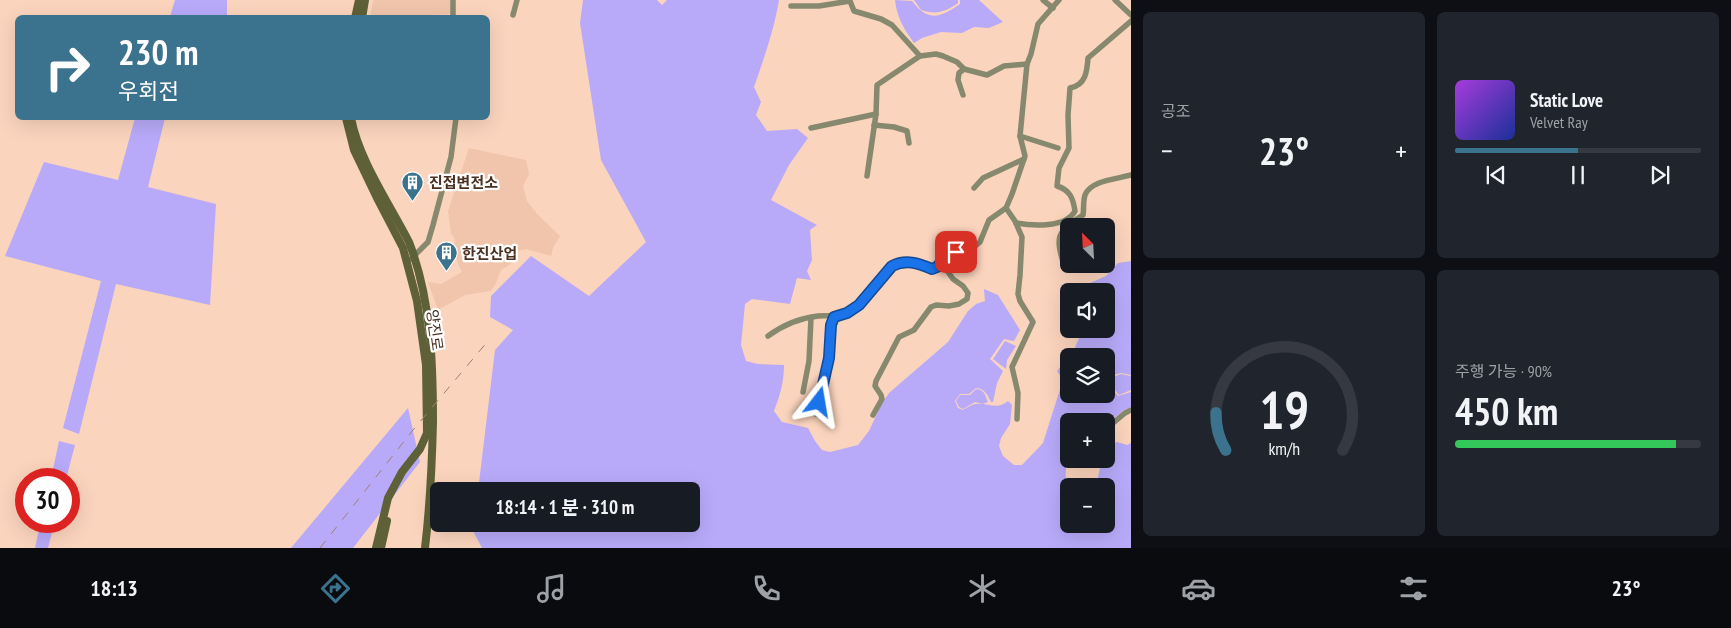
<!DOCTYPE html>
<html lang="ko">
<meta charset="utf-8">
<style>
:root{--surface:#171b24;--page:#20242c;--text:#f1f3f6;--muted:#9ea1a6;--line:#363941;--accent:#3b728d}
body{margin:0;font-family:"PT Sans Narrow","Noto Sans KR",sans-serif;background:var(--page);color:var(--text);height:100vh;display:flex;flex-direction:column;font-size:19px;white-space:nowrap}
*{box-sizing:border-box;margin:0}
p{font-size:16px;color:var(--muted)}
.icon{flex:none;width:28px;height:28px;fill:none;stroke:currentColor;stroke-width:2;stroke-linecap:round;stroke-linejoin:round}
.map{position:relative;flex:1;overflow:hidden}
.side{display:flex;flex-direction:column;gap:12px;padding:12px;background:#0d0f14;width:600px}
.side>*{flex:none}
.guide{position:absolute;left:15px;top:15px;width:475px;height:105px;border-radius:8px;box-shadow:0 5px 20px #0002;background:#3b728d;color:#fff;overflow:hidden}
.needle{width:32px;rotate:336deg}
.buttons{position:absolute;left:1060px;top:218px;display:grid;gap:10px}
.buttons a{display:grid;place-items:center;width:55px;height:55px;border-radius:8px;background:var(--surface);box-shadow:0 5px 20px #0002;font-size:25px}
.speed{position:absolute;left:15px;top:468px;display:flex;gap:10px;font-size:25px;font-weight:700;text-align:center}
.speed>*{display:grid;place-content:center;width:65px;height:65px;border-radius:50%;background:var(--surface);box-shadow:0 5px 20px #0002;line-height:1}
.speed .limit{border:8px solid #d22;background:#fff;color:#111}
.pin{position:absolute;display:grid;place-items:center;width:42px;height:42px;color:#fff;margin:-21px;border-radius:10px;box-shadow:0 2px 8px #0006}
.me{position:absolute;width:55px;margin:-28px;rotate:14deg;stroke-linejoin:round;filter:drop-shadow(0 0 4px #0008)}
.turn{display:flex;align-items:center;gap:18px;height:105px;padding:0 20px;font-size:22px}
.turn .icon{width:65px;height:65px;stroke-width:2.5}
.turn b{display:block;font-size:35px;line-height:42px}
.big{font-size:38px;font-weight:700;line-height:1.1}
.side .card{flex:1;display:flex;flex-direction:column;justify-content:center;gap:8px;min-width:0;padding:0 18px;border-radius:8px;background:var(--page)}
.side .dial{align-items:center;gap:0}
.dial svg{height:130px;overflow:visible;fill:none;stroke:var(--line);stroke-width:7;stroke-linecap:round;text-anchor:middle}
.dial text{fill:var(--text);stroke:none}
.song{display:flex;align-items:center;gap:15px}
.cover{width:60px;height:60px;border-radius:8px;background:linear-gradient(135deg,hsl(280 70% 55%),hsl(230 70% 35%))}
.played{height:5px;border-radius:2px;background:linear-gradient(90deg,var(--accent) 50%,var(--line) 50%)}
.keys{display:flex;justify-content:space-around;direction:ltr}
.heat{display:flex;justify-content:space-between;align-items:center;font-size:28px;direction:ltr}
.charge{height:8px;border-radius:4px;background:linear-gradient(90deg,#34c759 90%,var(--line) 0)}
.side .tiles{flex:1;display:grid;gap:12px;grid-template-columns:repeat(2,1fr)}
.trip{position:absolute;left:430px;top:482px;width:270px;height:50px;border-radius:8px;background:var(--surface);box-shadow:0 5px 20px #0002;font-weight:700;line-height:50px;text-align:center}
.tabs{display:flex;height:80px;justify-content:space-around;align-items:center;background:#090b0e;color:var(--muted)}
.tabs .icon{width:35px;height:35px}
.tabs .current{color:var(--accent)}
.tabs b{font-size:22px;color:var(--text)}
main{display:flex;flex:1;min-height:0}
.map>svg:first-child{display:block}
.built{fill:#f0c5ac}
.green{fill:#b8aaf9;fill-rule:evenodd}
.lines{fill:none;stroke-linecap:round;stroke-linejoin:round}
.minor{stroke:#86896d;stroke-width:5.5}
.secondary{stroke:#5e6137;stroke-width:8}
.rail{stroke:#a0806d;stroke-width:1;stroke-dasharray:9 9;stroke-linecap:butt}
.route-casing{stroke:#114b97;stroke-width:12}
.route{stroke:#1a73e8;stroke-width:9}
.labels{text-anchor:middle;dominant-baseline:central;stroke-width:4.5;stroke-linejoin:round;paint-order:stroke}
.poi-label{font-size:15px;font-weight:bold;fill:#4b3122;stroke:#fefefe;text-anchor:start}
.street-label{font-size:15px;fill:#4b3122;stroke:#fefefe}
</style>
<main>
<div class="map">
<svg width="1131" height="548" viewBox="0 0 1131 548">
<rect width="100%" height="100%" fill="#fbd4bd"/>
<g class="built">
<polygon points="373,0 450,0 451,14 431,15 430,18 370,18"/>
<polygon points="469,148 526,160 529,174 523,186 527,201 537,214 560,236 553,248 551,256 526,249 517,251 511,264 501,270 496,283 491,291 465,295 438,310 428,282 441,284 462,272 458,264 454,237 451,234 448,211"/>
</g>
<g class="green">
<polygon points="175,0 227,0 227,17 170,17"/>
<path d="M583,0H657L662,5L667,0H779C774,30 764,58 754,87L761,102L756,115L767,131L797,129L808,138L789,165L771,200L817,225L810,230L812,260L807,271L811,280L797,278L790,304L752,299L745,304L741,345L746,361L758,364L784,365C784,381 780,396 774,411L782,422L808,428L815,441L822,450L830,452L858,445L869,431L881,405L889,393L948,342L968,311L976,304L985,301L984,289L998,295L1020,330L1014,341L1004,339L990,359L1003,371L997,383L993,402H991C987,394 985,389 976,388L969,394H960L955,401L958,408L963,410C966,408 971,405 975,404C988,402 996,411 1008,401L1012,405L1010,424L1001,438L999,446L1003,456L1014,465H1022L1043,443L1063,380L1057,371L1074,350L1082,331L1081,329H1106V291H1079L1081,287L1106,276L1118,263L1131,261V375L1121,373L1113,375L1109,385L1118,396L1131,392V407L1124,410L1106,425V421H1069V459H1075V462L1066,465L1065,494L1069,496V524H1106V486H1096L1102,459H1106V446L1117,442L1127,445L1131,443V548H482L473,531L474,524H691V491H478L495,350L513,330L490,317L491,296L531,256L589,296L646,242L601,160L580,23ZM1069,356H1106V394H1069Z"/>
<path d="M895,0L912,1C928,22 940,18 960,4V0H979L1003,22L989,28L974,27L962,33L941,32L922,38L914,43C904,29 897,18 895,0Z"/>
<path d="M914,0H958V3C945,12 936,15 921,10Z"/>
<polygon points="135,118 165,118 148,187 216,204 210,305 116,284 79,434 63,428 101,281 5,256 44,162 118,180"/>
<polygon points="1005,341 1016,346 1007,360 1006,369 993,359"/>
<polygon points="1121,374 1131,376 1131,390 1119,395 1110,384 1113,377"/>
<path d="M976,389C985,390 985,395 988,402L983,404L975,402L963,409L959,407L956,401L960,395H970Z"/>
<polygon points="408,408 420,462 353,548 291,548"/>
<polygon points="59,441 75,445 66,479 51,479"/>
<polygon points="41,521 55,521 48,548 35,548"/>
</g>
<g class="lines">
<g class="minor">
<polyline points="453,0 453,18"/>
<polyline points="1043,0 1053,8"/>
<polyline points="1115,0 1131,15"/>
<polyline points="791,6 819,6 850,1 854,11 881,19 892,25 920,56 936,54 943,56 957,62 964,69 987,75 1004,66 1027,64"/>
<polyline points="513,15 517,0"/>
<polyline points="963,95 958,80 959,73 964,69"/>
<polyline points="874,125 894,127 907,131 909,143"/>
<polyline points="811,128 876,114"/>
<polyline points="1020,136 1058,148"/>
<polyline points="867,176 876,114 877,85 920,56"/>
<polyline points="974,188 983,178 1024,159"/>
<polyline points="1006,208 1015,221 1022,237 1020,275 1018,294 1020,301 1033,322 1012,367 1018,393 1017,419"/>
<path d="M1016,223C1033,226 1066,228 1075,211C1073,198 1070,190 1057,186L1059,168L1069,148L1068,115L1070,88C1086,85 1087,71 1088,58L1131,21"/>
<polyline points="411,259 428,242 433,225 451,157 456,118"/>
<path d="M1065,269C1056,238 1054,233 1083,215C1084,209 1083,201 1085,195C1091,180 1118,179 1131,175"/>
<path d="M768,336C783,325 800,318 818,316C829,315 838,318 849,312C867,302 879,281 892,266C906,259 918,263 931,269L937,267L948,254L965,251L973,248L980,242L989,220L1006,208L1012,194L1025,156L1020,136L1027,64L1031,54L1038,24L1059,0"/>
<polyline points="803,392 809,361 811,318"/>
<polyline points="816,414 829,358 831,325 834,317"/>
<polyline points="873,415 882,399 881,395 875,386 876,381 899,337 914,330 931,307 936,305 949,306 959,304 967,299 968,293 963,286 953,279 941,262"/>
<polyline points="1106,429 1125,413 1131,410"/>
</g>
<g class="secondary">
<polyline points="355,18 359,0"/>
<polyline points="362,18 365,0"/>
<polyline points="346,118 354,150 378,200 403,248 417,301 426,365 427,433 420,449 402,472 388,498 376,548"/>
<path d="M351,118C359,160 389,203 409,242C431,299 433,361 433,422C432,465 430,506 425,548"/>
<polyline points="381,548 387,521"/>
</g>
<polyline class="rail" points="320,548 413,430 488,341"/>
</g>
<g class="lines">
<defs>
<path id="route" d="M819,402L829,358L831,325L834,317L847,313L859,305L892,266C906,259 918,263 932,269L937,267L948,254L956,252"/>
</defs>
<use href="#route" class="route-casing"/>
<use href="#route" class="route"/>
</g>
<defs>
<symbol id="building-pin" viewBox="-11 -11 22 30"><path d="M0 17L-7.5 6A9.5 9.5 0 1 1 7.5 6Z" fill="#3b728d" stroke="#fefefe"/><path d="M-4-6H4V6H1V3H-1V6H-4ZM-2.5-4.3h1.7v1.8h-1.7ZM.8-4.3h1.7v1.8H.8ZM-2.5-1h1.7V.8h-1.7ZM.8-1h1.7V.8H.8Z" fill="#fff"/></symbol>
</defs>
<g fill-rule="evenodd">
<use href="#building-pin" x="400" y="170" width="25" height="34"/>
<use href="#building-pin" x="434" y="240" width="25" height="34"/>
</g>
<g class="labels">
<g class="poi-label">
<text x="429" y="182">진접변전소</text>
<text x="462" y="253">한진산업</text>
</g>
<g class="street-label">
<text transform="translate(435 330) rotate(82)">양진로</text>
</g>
</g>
</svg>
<div class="buttons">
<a><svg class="needle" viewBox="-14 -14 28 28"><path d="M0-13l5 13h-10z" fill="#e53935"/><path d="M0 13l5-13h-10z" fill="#9ea1a6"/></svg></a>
<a><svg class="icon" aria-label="sound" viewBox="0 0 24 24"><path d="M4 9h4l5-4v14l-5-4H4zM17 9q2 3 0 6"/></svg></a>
<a><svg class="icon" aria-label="layers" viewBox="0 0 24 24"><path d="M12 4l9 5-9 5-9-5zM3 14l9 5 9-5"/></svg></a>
<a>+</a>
<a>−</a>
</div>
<div class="speed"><div class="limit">30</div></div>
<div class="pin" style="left:956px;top:252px;background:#d93025"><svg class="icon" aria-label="arrive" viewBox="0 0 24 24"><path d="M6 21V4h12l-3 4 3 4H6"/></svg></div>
<svg class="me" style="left:819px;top:402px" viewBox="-20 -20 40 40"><path d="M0-17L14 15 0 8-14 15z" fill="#1a73e8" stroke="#fff" stroke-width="4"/></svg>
<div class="trip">18:14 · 1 분 · 310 m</div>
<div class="guide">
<div class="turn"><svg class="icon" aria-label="right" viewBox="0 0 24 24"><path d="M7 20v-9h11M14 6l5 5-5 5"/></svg><div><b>230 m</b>우회전</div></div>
</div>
</div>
<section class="side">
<div class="tiles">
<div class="card"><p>공조</p>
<div class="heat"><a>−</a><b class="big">23°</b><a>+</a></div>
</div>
<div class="card">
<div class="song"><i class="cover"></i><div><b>Static Love</b><p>Velvet Ray</p></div></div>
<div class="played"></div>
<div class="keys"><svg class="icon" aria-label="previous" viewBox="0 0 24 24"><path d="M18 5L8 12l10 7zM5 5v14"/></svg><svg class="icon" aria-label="pause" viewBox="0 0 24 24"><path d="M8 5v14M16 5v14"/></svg><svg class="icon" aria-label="next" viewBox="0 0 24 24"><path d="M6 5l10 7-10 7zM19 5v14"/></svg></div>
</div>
<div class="card dial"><svg viewBox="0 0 100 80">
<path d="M14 69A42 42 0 1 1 86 69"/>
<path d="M14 69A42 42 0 0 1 8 46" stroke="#3b728d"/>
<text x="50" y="56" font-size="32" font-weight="700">19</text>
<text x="50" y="72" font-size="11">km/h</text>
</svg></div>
<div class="card"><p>주행 가능 · 90%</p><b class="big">450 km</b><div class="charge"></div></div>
</div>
</section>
</main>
<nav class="tabs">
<b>18:13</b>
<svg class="icon current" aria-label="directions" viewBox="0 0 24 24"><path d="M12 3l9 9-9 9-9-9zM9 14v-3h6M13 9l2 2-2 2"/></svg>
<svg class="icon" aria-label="music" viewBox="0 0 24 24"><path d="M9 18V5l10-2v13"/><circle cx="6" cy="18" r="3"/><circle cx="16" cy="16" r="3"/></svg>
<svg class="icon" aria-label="phone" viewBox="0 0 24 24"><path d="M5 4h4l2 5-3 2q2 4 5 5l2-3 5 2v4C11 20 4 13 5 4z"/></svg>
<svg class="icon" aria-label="climate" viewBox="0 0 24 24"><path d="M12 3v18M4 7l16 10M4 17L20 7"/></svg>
<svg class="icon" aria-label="car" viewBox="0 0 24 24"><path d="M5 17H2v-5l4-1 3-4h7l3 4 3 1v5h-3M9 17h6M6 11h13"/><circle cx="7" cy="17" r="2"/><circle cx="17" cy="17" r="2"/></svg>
<svg class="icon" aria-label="filters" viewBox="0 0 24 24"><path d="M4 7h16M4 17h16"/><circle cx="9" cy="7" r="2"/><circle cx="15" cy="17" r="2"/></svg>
<b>23°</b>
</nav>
